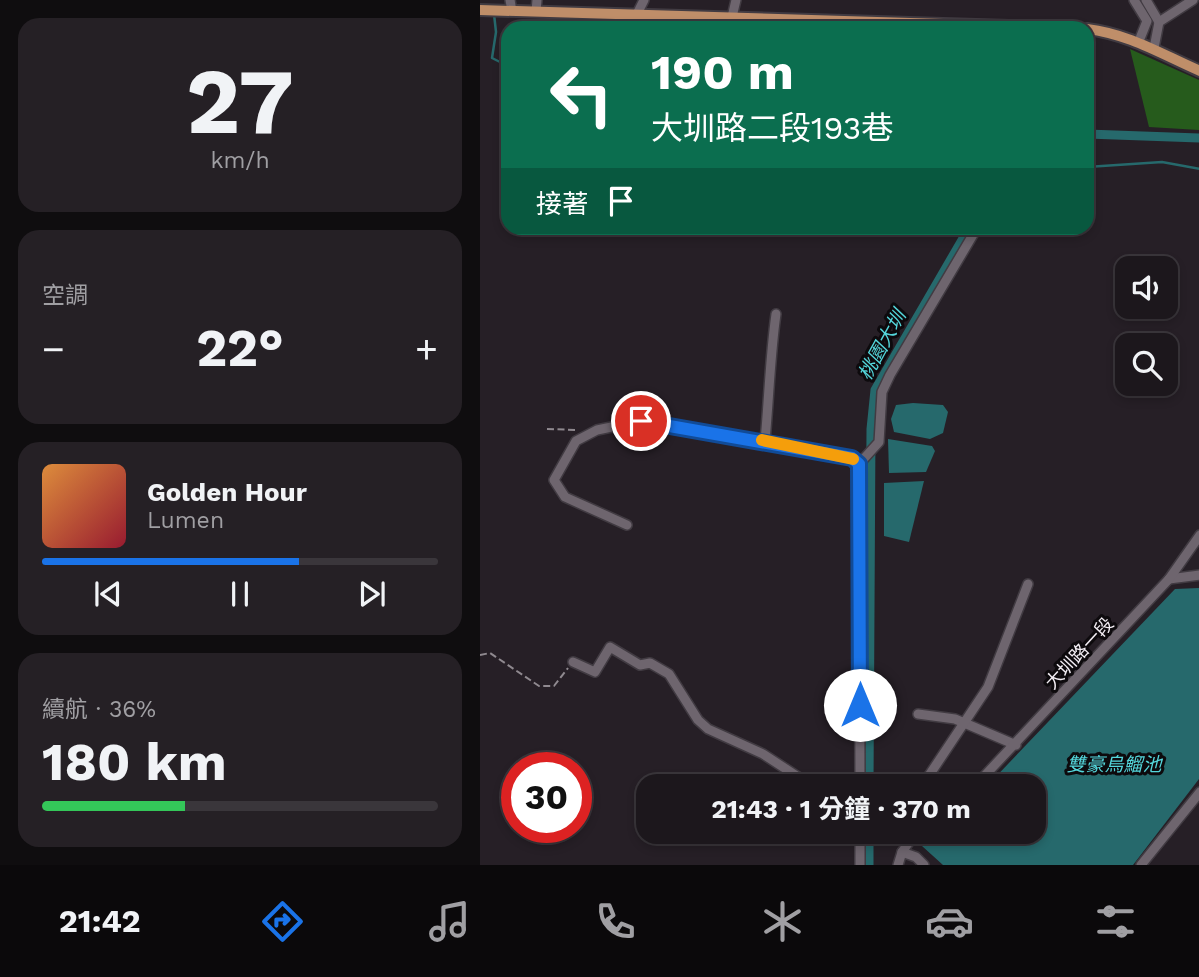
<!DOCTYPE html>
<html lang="zh-TW">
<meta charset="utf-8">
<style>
:root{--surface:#1c171c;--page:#252025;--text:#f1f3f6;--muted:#a09fa3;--line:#3a363b;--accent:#1a73e8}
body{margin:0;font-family:"Work Sans","Noto Sans TC",sans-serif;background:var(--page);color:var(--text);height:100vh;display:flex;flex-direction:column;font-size:26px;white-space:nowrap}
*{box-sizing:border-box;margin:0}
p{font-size:23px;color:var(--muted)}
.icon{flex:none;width:38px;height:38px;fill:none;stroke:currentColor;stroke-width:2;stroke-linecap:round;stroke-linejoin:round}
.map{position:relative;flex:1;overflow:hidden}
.side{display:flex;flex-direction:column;gap:18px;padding:18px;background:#0f0d0f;width:480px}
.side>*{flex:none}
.hud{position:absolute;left:21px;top:21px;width:593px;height:214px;border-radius:21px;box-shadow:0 4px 10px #0003,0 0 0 2px var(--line);background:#0b6e4f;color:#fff;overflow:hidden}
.controls{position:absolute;left:635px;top:256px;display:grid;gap:14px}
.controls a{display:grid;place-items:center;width:63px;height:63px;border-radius:14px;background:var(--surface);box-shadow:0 4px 10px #0003,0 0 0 2px var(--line);font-size:35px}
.speed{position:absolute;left:21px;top:752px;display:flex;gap:14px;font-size:35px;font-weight:700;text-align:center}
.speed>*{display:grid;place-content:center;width:91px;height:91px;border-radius:50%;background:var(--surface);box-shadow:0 4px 10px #0003,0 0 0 2px var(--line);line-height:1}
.speed .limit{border:10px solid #d22;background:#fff;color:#111}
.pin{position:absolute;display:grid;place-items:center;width:60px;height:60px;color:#fff;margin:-30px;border:4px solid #fff;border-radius:50%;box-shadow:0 2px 7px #0007}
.me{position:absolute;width:77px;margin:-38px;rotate:0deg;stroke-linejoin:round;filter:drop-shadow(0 0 5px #0008)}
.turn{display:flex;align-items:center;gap:24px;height:147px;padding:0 35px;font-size:32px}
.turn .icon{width:91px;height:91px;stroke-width:2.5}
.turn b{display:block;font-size:49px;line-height:60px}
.then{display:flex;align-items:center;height:66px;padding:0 35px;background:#0003;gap:14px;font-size:26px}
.big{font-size:52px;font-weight:700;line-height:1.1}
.side .tile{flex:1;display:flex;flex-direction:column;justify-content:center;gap:10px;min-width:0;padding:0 24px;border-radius:21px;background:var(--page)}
.side .dial{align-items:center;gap:0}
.dial b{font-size:91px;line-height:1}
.song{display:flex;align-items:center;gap:21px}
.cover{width:84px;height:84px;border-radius:10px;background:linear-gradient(135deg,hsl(30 70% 55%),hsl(350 70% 35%))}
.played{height:7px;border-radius:4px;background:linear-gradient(90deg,var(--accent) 65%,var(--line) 65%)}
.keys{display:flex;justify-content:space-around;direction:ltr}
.heat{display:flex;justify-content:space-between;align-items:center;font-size:38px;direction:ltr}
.charge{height:10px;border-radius:5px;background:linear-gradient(90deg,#34c759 36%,var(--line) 0)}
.trip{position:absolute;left:156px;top:774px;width:410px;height:70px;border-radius:21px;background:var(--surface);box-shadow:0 4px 10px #0003,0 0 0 2px var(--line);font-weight:700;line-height:70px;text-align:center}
.menu{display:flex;height:112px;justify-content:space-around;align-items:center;background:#0b090b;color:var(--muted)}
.menu .icon{width:49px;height:49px}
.menu .current{color:var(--accent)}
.menu b{font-size:32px;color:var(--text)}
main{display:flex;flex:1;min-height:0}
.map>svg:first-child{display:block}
.forest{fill:#265b1c}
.water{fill:#26696c}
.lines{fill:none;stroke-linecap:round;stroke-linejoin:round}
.stream{stroke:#26696c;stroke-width:2.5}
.canal{stroke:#26696c;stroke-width:9}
.minor-casing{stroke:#413b42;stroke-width:12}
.major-casing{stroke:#413b42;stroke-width:14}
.path{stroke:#8f898f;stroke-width:2;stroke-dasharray:7 3.5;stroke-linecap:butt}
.minor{stroke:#6e656e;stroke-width:9}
.major{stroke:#bf8e69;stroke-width:10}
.route-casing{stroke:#114b97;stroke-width:18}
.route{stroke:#1a73e8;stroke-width:12}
.slow{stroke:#f59e0b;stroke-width:12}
.labels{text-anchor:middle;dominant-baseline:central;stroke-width:6;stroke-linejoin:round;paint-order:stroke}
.street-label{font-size:18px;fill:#f4eff5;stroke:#0d0a0d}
.water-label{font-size:19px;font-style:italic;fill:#54d6db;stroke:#0d0a0d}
</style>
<main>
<section class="side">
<div class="tile dial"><b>27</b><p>km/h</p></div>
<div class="tile"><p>空調</p>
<div class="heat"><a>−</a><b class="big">22°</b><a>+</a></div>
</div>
<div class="tile">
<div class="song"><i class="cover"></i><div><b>Golden Hour</b><p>Lumen</p></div></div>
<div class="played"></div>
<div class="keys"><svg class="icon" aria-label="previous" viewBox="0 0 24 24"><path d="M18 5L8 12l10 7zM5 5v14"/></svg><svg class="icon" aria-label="pause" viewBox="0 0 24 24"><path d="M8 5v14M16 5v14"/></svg><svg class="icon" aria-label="next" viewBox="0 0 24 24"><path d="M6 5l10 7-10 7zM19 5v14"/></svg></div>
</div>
<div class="tile"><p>續航 · 36%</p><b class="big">180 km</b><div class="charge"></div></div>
</section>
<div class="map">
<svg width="720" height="865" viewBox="0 0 720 865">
<rect width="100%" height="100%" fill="#261f26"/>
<polygon class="forest" points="650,49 719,80 719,130 669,127"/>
<g class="water">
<polygon points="433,403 463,405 468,412 463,433 450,439 414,432 411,419 416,405"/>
<polygon points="408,439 452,446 455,451 446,472 409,473"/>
<polygon points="444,481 429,542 404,536 404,483"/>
<polygon points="719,588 719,779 653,865 463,865 442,846 451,831 553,831 553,786 507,786 695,589"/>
</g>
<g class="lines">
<g class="stream">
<polyline points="14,14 16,32 12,58 28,66"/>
<polyline points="607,167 682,162 720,169"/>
</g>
<g class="canal">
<polyline points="607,134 720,138"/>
<polyline points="389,786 391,429 395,390 489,228"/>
<polyline points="389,865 389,831"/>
</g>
<defs>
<g id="minor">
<polyline points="30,0 32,11"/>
<polyline points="654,0 667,21 659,41"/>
<polyline points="666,0 679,22"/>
<polyline points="56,11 57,0"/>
<polyline points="157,14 164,0"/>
<polyline points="252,17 256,0"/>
<polyline points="674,48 679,22 713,0"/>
<path d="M285,441C289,398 290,357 296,314"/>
<polyline points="379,464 380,786"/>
<polyline points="379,464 399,442 402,392 410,375 497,228"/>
<polyline points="147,525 85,497 74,480 96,441 117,430 161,421 372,458 379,464"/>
<polyline points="689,579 720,575"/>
<polyline points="93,662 115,672 130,647 160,665 170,663 189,674 218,720 228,729 283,754 332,786"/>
<polyline points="438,714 475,719 536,745"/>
<polyline points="442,786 508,687 548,584"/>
<polyline points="495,786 689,579 720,535"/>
<polyline points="422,852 436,857 444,865"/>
<polyline points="380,865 380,831"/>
<polyline points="418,865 422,852 437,831"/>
<polyline points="661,865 720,792"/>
</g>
<g id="major">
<polyline points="0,10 594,28"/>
<path d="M607,29C649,34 681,54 720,71"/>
</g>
</defs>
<use href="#minor" class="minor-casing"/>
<use href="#major" class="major-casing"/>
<g class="path">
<polyline points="67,429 98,430"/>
<polyline points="0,655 10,653 59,686 74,686 88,668"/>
</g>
<use href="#minor" class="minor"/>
<use href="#major" class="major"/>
</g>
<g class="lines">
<defs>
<polyline id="route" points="161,421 372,458 379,464 380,705"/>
</defs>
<use href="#route" class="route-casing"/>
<use href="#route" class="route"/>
<polyline class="slow" points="282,440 373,459"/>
</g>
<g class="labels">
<g class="street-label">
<text transform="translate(599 653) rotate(-47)">大圳路一段</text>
</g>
<g class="water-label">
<text transform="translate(402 345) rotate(-61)">桃園大圳</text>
<text x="634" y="764">雙豪烏鰡池</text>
</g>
</g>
</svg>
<div class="controls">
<a><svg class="icon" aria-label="sound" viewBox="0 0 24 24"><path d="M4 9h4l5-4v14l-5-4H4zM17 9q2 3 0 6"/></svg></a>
<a><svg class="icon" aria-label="search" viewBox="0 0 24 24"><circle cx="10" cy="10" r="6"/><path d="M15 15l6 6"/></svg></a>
</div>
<div class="speed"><div class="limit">30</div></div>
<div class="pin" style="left:161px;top:421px;background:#d93025"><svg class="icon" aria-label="arrive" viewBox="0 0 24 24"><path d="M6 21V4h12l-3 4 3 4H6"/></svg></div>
<svg class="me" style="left:380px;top:705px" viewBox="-20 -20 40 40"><circle r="19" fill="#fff"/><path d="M0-13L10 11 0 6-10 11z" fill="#1a73e8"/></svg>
<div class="trip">21:43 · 1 分鐘 · 370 m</div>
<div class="hud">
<div class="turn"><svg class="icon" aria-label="left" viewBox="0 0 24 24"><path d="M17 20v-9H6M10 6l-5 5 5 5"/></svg><div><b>190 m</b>大圳路二段193巷</div></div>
<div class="then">接著<svg class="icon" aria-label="arrive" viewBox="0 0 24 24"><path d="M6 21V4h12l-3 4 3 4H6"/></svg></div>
</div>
</div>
</main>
<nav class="menu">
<b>21:42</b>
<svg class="icon current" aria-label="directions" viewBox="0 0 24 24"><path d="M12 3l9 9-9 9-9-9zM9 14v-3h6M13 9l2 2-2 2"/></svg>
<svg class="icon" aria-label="music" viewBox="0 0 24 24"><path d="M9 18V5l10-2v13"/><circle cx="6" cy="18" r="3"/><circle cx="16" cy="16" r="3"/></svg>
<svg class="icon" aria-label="phone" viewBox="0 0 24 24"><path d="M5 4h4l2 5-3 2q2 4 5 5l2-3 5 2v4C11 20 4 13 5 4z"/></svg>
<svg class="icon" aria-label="climate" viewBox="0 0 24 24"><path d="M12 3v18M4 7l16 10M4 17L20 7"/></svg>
<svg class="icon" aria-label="car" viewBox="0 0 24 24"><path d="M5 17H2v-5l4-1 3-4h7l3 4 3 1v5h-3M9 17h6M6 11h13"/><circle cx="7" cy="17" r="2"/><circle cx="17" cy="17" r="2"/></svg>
<svg class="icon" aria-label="filters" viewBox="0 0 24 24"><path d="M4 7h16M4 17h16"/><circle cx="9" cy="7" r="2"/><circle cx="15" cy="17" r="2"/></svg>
</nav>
